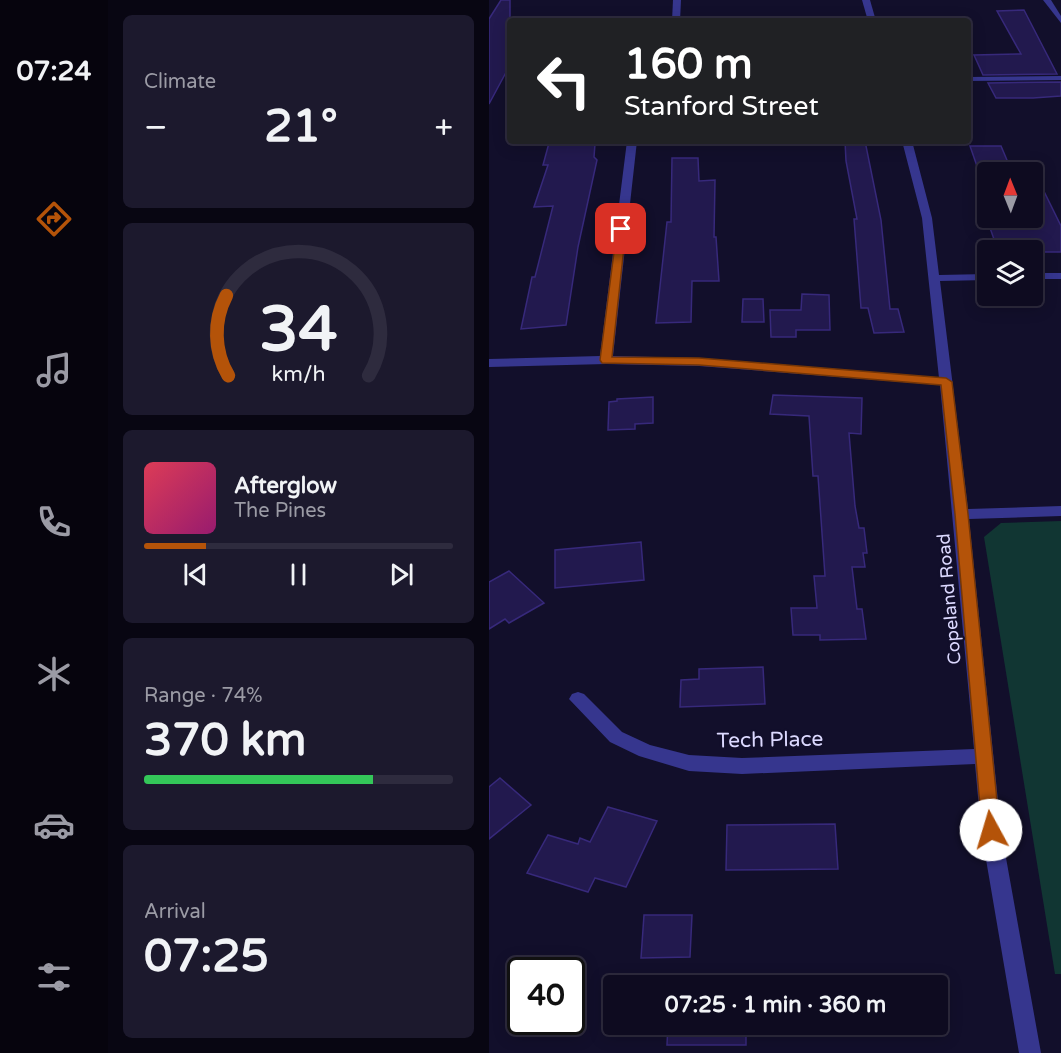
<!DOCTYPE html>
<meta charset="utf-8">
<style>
:root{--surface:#0e0b20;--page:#1c192d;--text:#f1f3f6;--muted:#9b9ba5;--line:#2e2b3e;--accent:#b45309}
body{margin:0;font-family:"Varela Round",sans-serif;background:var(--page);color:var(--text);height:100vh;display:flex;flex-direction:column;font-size:22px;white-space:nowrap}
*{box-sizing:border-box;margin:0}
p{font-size:20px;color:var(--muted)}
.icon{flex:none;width:33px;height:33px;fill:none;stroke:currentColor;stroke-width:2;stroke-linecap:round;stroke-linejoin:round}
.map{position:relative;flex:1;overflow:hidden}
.drawer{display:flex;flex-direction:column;gap:15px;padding:15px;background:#080612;width:381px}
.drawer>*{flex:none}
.guide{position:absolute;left:18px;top:18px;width:464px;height:126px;border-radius:6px;box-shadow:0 3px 15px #0003,0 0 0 2px var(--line);background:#202124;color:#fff;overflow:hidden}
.needle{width:39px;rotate:359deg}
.controls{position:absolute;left:488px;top:162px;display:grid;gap:12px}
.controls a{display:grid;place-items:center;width:66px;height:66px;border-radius:6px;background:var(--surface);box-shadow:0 3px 15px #0003,0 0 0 2px var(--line);font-size:30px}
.speed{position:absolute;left:18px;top:957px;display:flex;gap:12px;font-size:30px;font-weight:700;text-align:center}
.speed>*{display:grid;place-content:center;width:78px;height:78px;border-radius:50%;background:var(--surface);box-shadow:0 3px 15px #0003,0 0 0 2px var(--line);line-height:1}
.speed .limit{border:3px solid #111;border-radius:9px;background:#fff;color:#111}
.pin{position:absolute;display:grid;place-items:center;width:51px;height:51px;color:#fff;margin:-26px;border-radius:12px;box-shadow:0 3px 9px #0006}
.me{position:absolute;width:66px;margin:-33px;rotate:354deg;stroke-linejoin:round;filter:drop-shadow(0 0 4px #0008)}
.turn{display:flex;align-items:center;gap:21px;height:126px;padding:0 18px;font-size:27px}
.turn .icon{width:78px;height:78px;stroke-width:2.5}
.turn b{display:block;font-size:42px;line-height:51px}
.big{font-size:45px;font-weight:800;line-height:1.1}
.drawer .tile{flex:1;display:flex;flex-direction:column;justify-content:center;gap:9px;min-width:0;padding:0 21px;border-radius:9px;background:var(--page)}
.drawer .dial{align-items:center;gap:0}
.dial svg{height:156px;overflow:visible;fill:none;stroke:var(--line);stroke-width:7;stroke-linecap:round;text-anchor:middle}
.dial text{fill:var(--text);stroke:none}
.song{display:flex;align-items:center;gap:18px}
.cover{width:72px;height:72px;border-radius:9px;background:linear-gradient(135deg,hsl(350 70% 55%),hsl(320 70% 35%))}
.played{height:6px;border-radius:3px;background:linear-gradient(90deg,var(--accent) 20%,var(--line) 20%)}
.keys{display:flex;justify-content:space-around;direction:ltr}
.heat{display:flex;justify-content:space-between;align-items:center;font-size:33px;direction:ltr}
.charge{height:9px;border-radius:4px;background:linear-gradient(90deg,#34c759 74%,var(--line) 0)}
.trip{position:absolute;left:114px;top:975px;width:345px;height:60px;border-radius:6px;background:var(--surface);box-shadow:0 3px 15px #0003,0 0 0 2px var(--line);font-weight:800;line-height:60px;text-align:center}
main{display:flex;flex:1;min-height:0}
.tab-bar{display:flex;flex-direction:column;width:108px;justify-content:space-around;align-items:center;background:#06040d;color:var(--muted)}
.tab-bar .icon{width:42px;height:42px}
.tab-bar .on{color:var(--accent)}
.tab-bar b{font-size:27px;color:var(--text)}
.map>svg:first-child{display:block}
.green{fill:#113633}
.building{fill:#22194e;stroke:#37297b;stroke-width:1.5}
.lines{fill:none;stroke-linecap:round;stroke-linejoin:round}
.minor{fill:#36368e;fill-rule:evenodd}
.route{fill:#b45309;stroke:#753606;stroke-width:1.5}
.labels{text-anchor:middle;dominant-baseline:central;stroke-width:4.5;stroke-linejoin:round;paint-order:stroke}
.street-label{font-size:18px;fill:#dcd9ff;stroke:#120f2b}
.near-street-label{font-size:21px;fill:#dcd9ff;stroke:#120f2b}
</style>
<main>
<nav class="tab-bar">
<b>07:24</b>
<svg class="icon on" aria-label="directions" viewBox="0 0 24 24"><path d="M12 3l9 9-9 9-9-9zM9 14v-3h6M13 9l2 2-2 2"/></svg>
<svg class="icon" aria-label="music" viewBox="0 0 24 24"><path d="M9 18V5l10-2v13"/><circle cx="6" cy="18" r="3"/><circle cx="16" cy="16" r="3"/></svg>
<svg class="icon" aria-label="phone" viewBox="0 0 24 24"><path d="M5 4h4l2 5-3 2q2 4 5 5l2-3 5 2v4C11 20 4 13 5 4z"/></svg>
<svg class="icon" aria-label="climate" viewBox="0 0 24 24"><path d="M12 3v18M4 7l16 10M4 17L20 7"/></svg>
<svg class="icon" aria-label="car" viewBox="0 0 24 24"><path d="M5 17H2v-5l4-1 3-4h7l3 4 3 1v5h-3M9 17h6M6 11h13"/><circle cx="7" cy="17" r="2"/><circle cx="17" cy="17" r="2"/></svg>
<svg class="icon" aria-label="filters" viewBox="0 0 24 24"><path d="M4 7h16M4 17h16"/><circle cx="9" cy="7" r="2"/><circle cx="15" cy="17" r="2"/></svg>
</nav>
<section class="drawer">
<div class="tile"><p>Climate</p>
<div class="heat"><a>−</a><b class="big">21°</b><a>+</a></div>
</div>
<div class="tile dial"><svg viewBox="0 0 100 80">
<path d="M14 69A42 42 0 1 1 86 69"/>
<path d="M14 69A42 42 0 0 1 13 28" stroke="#b45309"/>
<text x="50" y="56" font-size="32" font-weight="700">34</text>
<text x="50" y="72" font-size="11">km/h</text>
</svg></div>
<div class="tile">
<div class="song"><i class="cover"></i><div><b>Afterglow</b><p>The Pines</p></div></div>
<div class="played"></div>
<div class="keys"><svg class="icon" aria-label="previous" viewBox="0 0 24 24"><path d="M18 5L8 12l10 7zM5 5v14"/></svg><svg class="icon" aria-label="pause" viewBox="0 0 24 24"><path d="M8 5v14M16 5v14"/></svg><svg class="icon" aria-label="next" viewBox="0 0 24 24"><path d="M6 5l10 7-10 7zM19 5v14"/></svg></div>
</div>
<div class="tile"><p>Range · 74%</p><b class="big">370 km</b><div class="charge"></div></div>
<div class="tile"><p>Arrival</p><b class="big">07:25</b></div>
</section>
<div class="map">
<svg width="572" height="1053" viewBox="0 0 572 1053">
<rect width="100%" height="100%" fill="#120f2b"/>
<polygon class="green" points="572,521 572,974 566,974 495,537 512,523"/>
<g class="building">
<polygon points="12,0 21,0 21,65 0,104 0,19"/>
<polygon points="535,10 568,74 494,75 485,55 532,54 508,11"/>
<polygon points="572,82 572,96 544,98 507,98 499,83"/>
<polygon points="93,141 92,144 106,144 105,157 108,160 89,247 77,325 32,329 43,277 46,277 64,206 45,207 59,165 54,165 60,143"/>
<polygon points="356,141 376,141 392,220 401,309 409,309 415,332 385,333 379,308 372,308 365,219 368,219 357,161"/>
<polygon points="481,146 512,146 523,172 490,172"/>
<polygon points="183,158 209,158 210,181 226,180 225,237 227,237 230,281 203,281 202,322 167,323 178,222 182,222"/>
<polygon points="543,167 572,226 572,252 547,252 544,244 507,245 500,225 543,225"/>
<polygon points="313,294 340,295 341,330 307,330 307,337 282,337 281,310 312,310"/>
<polygon points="254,299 274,299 275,322 253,322"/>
<polygon points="284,395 373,398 372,434 360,433 366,506 370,528 375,528 378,553 374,553 376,567 363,567 368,609 373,609 377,639 331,640 331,635 304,635 302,608 328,608 325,576 336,576 329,476 324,476 320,416 281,414"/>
<polygon points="164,397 164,423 146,424 146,429 119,430 120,402 128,401 128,399"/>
<polygon points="152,542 155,580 66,588 66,550"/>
<polygon points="20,571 55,603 20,623 16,619 0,629 0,582"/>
<polygon points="274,667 276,704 191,707 192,680 210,679 210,669"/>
<polygon points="11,778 42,805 0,839 0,787"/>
<polygon points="119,807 168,821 137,887 106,878 99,892 38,873 59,835 89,844 91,838 101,842"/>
<polygon points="346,824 349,869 237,870 238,825"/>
<polygon points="155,915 203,915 201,957 152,958"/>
<polygon points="179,1024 257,1024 257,1045 178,1045"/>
</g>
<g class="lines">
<g class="minor">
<polygon points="184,0 192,0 191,21 183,21"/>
<polygon points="373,0 381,0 387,21 379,21"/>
<polygon points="554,0 562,0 572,16 572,23"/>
<polygon points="572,76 572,80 478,81 478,77"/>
<polygon points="138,141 148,141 124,356 210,358 450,378 433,218 413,141 423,141 443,218 450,275 498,274 498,280 451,281 479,509 572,506 572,516 480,519 512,830 552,1053 530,1053 492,830 486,764 253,774 200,771 150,756 121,742 80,699 83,694 89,692 95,694 133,732 161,745 200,755 253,758 485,749 451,385 210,366 117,364 0,367 0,359 111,356"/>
<rect x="543" y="273" width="29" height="6"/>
</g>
</g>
<polygon class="route" points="132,226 137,229 123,357 210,358 457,378 463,382 479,514 511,830 508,835 502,837 495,835 493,830 466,514 452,385 210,365 113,363 111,360 128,229"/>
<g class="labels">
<g class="street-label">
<text transform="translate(460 599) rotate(-95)">Copeland Road</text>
</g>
<g class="near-street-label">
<text transform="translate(281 740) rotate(-1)">Tech Place</text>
</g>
</g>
</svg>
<div class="controls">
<a><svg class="needle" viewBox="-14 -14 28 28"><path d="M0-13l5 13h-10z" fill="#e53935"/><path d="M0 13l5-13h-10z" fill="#9b9ba5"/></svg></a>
<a><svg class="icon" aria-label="layers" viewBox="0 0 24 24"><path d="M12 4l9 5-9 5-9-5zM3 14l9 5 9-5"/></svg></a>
</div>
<div class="speed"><div class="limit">40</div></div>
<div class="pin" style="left:132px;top:229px;background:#d93025"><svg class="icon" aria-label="arrive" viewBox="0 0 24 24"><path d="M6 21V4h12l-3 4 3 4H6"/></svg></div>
<svg class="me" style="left:502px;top:830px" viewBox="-20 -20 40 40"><circle r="19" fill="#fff"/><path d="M0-13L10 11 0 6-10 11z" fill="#b45309"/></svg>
<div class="trip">07:25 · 1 min · 360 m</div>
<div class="guide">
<div class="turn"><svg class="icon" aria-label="left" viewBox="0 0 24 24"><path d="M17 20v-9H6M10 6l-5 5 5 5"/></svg><div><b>160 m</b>Stanford Street</div></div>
</div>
</div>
</main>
